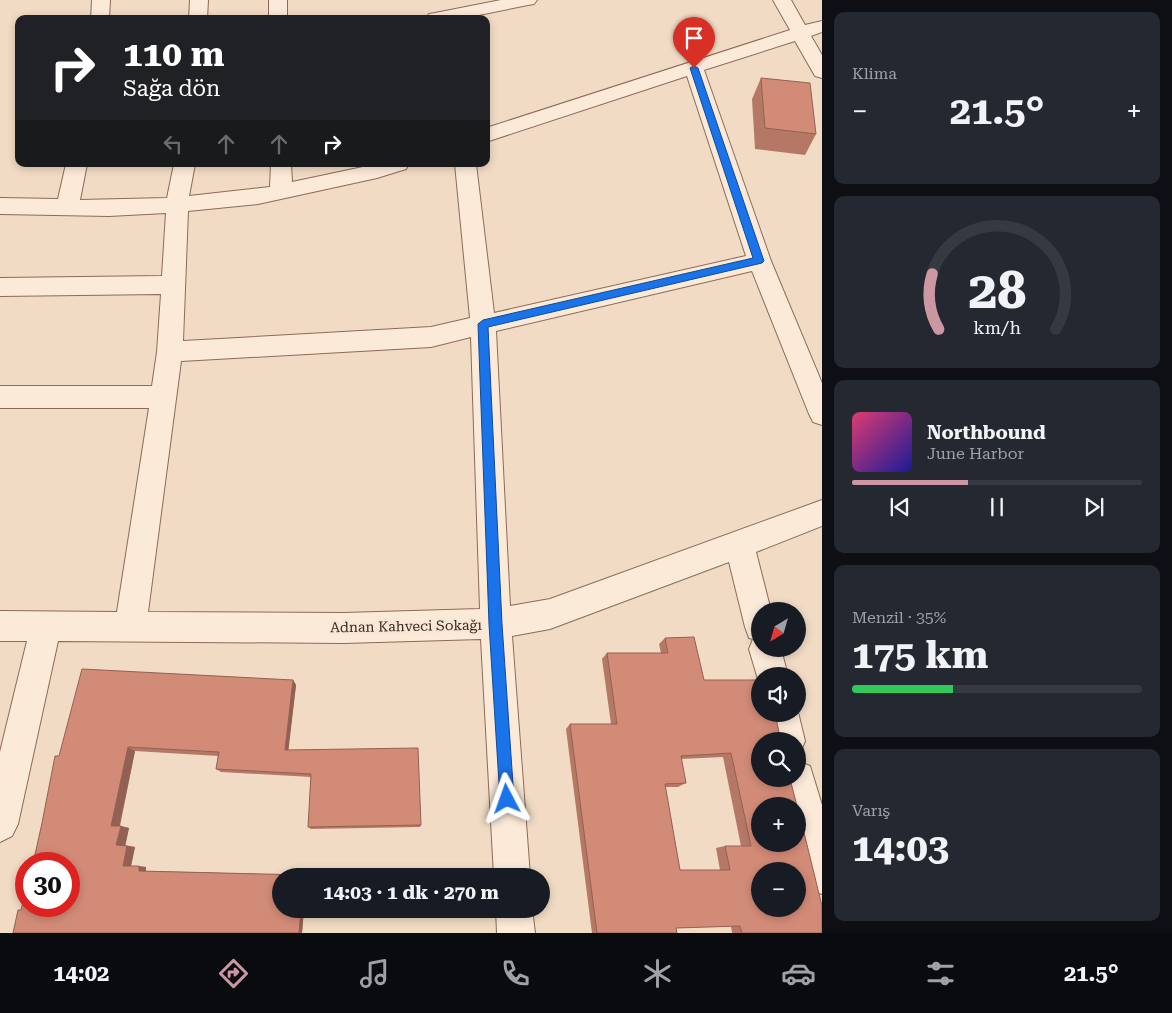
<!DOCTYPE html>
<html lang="tr">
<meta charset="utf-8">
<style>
:root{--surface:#171b24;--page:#242831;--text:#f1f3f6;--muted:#9ea1a6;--line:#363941;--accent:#cd96a3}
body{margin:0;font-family:"Roboto Serif",serif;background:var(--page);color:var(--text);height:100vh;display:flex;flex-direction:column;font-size:19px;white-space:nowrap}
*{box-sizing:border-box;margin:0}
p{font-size:16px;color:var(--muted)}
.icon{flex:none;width:28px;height:28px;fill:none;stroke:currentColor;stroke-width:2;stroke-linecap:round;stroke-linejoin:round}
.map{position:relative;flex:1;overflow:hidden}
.sheet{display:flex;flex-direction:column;gap:12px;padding:12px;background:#0d0f14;width:350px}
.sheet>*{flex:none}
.guide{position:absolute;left:15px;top:15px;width:475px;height:152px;border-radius:10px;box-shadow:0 2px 8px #0003;background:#202124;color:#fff;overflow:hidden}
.needle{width:32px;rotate:217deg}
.controls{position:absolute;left:751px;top:602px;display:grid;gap:10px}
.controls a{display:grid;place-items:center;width:55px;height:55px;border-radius:50%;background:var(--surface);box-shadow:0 2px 8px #0003;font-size:25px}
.speed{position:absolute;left:15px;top:852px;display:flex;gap:10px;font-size:25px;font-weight:700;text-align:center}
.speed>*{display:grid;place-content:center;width:65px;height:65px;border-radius:50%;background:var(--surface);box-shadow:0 2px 8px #0003;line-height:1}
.speed .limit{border:8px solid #d22;background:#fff;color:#111}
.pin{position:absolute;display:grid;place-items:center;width:42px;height:42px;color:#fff;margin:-51px -21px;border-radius:50% 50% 50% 0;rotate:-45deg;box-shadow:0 0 5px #0007}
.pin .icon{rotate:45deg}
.me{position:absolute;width:55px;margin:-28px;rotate:356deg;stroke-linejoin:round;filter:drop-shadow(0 0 4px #0008)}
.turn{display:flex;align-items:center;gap:18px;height:105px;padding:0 25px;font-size:22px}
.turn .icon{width:65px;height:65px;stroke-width:2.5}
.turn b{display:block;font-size:35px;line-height:42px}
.lanes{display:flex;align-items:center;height:48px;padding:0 25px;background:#0003;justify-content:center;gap:25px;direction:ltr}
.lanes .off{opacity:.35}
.big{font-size:38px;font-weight:700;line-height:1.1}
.sheet .card{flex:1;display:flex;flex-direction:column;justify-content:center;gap:8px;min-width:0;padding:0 18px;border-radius:10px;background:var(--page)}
.sheet .dial{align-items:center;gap:0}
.dial svg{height:130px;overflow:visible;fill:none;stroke:var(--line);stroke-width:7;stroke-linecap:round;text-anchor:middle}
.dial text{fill:var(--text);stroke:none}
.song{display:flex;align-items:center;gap:15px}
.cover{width:60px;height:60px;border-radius:8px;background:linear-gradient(135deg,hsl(340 70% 55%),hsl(240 70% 35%))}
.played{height:5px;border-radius:2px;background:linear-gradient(90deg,var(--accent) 40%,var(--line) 40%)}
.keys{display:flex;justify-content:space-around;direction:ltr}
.heat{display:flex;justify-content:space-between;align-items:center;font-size:28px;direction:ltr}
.charge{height:8px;border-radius:4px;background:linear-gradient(90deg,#34c759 35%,var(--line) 0)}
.trip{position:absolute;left:272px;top:868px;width:278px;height:50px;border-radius:25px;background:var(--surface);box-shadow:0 2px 8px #0003;font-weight:700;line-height:50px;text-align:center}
.tab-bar{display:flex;height:80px;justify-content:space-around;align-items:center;background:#090b0e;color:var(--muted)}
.tab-bar .icon{width:35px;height:35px}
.tab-bar .active{color:var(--accent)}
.tab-bar b{font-size:22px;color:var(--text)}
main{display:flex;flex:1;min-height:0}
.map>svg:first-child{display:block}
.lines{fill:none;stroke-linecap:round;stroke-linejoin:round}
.minor-casing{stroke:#8d6a59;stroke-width:2}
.minor{fill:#fbead8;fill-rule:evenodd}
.wall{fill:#b57866;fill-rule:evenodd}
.shaded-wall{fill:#936153}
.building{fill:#d28b77;stroke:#936153;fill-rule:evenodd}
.route{fill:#1a73e8;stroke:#114b97}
.labels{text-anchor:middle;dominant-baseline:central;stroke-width:5;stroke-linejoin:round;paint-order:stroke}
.street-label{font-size:14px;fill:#3c271e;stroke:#f8e7d4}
</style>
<main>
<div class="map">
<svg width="822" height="933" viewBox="0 0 822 933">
<rect width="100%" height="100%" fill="#f1dbc4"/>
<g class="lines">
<defs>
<g id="minor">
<polygon points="92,0 110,0 109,19 91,19"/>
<polygon points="190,0 208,0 207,19 189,19"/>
<rect x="269" y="0" width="18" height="19"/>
<polygon points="501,0 537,0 534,4 528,5 459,19 426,18 429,14 435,13"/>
<path d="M773,0H791L805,25L822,21V32L811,36L822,55V78L815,76L795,41L704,70L771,261L822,383V425L813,422L809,414L752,271L496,331L510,606L550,599L822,500V526L756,552L771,611H760V649H781L788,676H760V686L749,649L753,639L749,638L745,627L729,562L550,629L512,636L530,876H494L481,639L344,643L58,641L18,824L12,836L0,842V752L27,641H0V611L117,612L149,408H0V386H152L157,352L161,294L0,296V278L162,276L166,213L109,216L0,214V198L58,199L66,164H87L80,200L167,198L174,164H195L189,196L270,187L271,164H291L292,182L377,164H409L406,169L377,178L258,204L188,211L183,341L431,327L470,318L455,164H476L494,313L746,256L687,76L486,142V128L790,30ZM471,337L480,609L344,613L148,612L181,361L431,347Z"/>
<polygon points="798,712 805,741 800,753 798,754 798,741 771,741 766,714 798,714"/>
<path d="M798,761L810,766L822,805V894L809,889C796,858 798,839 798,806H788L781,779H798Z"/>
<polygon points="496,909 532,909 535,933 497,933"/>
</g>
</defs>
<use href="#minor" class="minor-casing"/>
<use href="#minor" class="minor"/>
</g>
<g class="wall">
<polygon points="761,78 816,134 805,155 755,149 752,99"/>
<path d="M665,638L704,680L822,933H732L731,926L676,928L677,933H592L566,729L570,724H611L602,659L607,653H661L659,644ZM723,757L741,846H725L716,848L720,870H680L665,787H678L686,783L681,759Z"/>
<polygon points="293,680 296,685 288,750 421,825 420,827 311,829 308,827 311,777 221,772 216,769 218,756 135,751 120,826 129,828 125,845 135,847 131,866 146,867 146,871 307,875 307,876 281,876 281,909 304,909 302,933 13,933 21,910 59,756"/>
</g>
<g class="shaded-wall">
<polygon points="293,680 296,685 288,754 285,750"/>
<polygon points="128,747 135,751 119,828 111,826"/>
<polygon points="121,826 129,828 125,847 116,845"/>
<polygon points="127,846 135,847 131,866 123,866"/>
<polygon points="139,866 146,867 146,872 139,871"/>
<polygon points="301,909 304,909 302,933 299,933"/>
</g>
<g class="building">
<polygon points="761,78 810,83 816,134 765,128"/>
<path d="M694,637L704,680H760V714H775L781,741H760V779H790L797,806H760V844H798V808L822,906V933H742L740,926L676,928L677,933H597L570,724H617L607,653H668L665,638ZM731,753L751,846H725L730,870H680L665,784L686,783L681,756ZM760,871H798V909H760Z"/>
<polygon points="82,669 293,680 285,750 418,748 421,825 308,827 311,774 216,769 219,752 128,747 111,826 121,826 116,845 127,846 123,866 139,866 139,871 304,875 303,876 281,876 281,909 301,909 299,933 13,933 18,910 21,910 26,889 26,906 69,906 69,864 33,864 42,823 55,756 59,756"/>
</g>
<polygon class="route" points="694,66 698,68 764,261 762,263 488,327 502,624 514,799 512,804 507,806 502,804 500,799 489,624 478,324 483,320 753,258 690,68"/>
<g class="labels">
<g class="street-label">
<text transform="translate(406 626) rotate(-1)">Adnan Kahveci Sokağı</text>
</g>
</g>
</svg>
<div class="controls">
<a><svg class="needle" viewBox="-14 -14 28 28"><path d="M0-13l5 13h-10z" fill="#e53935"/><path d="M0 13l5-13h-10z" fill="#9ea1a6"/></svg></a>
<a><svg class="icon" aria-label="sound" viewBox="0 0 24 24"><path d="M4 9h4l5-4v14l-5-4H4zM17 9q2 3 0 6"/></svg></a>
<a><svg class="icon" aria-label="search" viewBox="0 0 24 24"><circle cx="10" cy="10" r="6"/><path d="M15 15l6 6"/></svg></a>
<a>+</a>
<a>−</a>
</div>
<div class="speed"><div class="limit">30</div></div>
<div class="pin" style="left:694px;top:68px;background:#d93025"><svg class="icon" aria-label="arrive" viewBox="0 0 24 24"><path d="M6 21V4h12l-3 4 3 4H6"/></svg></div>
<svg class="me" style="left:507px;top:799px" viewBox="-20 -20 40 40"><path d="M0-17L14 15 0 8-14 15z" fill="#1a73e8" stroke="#fff" stroke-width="4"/></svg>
<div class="trip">14:03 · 1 dk · 270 m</div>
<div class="guide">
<div class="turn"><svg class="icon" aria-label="right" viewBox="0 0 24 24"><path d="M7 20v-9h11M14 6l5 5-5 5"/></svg><div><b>110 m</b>Sağa dön</div></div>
<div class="lanes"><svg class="icon off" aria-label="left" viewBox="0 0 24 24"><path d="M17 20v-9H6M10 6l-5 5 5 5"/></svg><svg class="icon off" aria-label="ahead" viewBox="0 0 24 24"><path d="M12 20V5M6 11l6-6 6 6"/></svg><svg class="icon off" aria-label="ahead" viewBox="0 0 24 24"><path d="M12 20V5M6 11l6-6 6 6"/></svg><svg class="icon" aria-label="right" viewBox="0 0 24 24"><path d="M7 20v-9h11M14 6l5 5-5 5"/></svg></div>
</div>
</div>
<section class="sheet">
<div class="card"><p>Klima</p>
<div class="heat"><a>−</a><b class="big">21.5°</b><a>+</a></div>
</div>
<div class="card dial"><svg viewBox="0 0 100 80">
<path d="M14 69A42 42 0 1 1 86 69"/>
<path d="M14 69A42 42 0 0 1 10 35" stroke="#cd96a3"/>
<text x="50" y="56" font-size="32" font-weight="700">28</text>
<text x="50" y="72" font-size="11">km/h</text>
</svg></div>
<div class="card">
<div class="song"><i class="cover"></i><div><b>Northbound</b><p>June Harbor</p></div></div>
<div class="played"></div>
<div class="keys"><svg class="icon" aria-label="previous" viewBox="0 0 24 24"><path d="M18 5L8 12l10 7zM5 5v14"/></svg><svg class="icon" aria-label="pause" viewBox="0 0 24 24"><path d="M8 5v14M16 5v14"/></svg><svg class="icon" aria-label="next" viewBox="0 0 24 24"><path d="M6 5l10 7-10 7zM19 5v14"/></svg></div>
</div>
<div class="card"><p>Menzil · 35%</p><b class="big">175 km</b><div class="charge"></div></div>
<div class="card"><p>Varış</p><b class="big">14:03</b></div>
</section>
</main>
<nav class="tab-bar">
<b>14:02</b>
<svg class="icon active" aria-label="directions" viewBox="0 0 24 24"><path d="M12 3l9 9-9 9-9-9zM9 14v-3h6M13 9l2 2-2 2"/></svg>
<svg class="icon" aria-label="music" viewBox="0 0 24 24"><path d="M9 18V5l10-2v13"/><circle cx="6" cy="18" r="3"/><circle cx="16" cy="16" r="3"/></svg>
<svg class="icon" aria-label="phone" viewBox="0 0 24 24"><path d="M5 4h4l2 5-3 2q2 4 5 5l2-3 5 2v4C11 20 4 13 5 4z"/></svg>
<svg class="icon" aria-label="climate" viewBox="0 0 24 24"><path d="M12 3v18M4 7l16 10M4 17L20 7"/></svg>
<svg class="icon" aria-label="car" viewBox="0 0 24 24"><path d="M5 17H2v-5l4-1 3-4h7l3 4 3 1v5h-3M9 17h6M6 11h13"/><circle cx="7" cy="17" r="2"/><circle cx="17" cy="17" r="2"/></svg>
<svg class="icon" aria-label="filters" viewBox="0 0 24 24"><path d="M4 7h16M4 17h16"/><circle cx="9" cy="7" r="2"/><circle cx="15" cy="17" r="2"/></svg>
<b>21.5°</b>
</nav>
